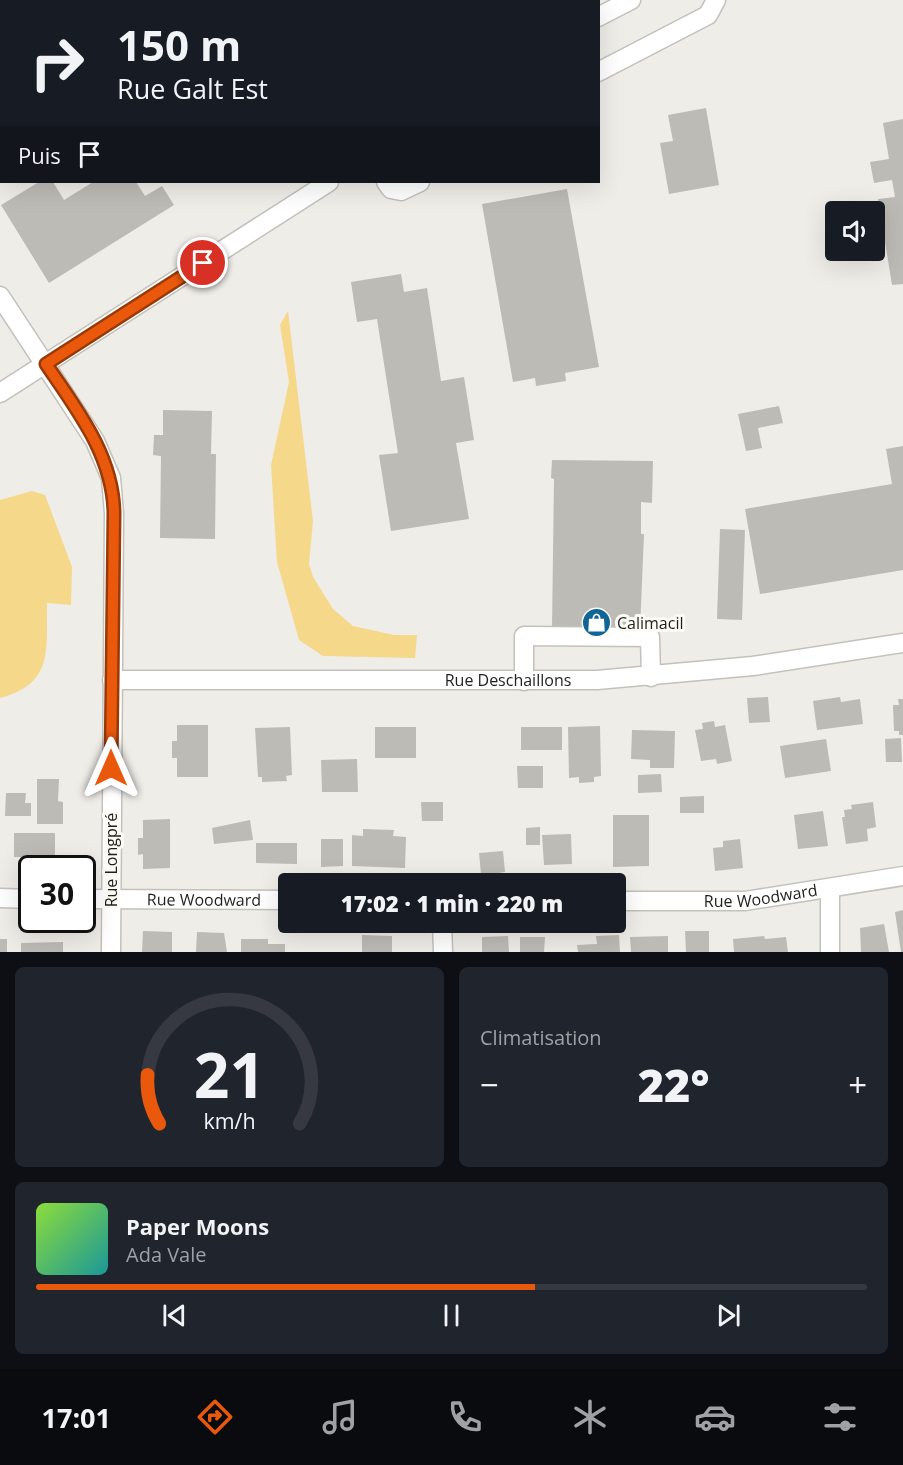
<!DOCTYPE html>
<html lang="fr">
<meta charset="utf-8">
<style>
:root{--surface:#171b24;--page:#20242c;--text:#f1f3f6;--muted:#9ea1a6;--line:#363941;--accent:#ea580c}
body{margin:0;font-family:"Open Sans",sans-serif;background:var(--page);color:var(--text);height:100vh;display:flex;flex-direction:column;font-size:22px;white-space:nowrap}
*{box-sizing:border-box;margin:0}
p{font-size:20px;color:var(--muted)}
.icon{flex:none;width:33px;height:33px;fill:none;stroke:currentColor;stroke-width:2;stroke-linecap:round;stroke-linejoin:round}
.map{position:relative;height:952px;overflow:hidden}
.details{display:flex;flex-direction:column;gap:15px;padding:15px;background:#0d0f14;flex:1}
.details>*{flex:none}
.guide{position:absolute;left:0px;top:0px;width:600px;height:183px;box-shadow:0 6px 24px #0002;background:#171b24;color:var(--text);overflow:hidden}
.controls{position:absolute;left:825px;top:201px;display:grid;gap:12px}
.controls a{display:grid;place-items:center;width:60px;height:60px;border-radius:6px;background:var(--surface);box-shadow:0 6px 24px #0002;font-size:30px}
.speed{position:absolute;left:18px;top:855px;display:flex;gap:12px;font-size:30px;font-weight:700;text-align:center}
.speed>*{display:grid;place-content:center;width:78px;height:78px;border-radius:50%;background:var(--surface);box-shadow:0 6px 24px #0002;line-height:1}
.speed .limit{border:3px solid #111;border-radius:9px;background:#fff;color:#111}
.pin{position:absolute;display:grid;place-items:center;width:51px;height:51px;color:#fff;margin:-26px;border:3px solid #fff;border-radius:50%;box-shadow:0 2px 6px #0007}
.me{position:absolute;width:66px;margin:-33px;rotate:0deg;stroke-linejoin:round;filter:drop-shadow(0 0 4px #0008)}
.turn{display:flex;align-items:center;gap:21px;height:126px;padding:0 18px;font-size:27px}
.turn .icon{width:78px;height:78px;stroke-width:2.5}
.turn b{display:block;font-size:42px;line-height:51px}
.then{display:flex;align-items:center;height:57px;padding:0 18px;background:#0003;gap:12px;font-size:22px}
.big{font-size:45px;font-weight:800;line-height:1.1}
.details .widget{flex:1;display:flex;flex-direction:column;justify-content:center;gap:9px;min-width:0;padding:0 21px;border-radius:9px;background:var(--page)}
.details .dial{align-items:center;gap:0}
.dial svg{height:156px;overflow:visible;fill:none;stroke:var(--line);stroke-width:7;stroke-linecap:round;text-anchor:middle}
.dial text{fill:var(--text);stroke:none}
.song{display:flex;align-items:center;gap:18px}
.cover{width:72px;height:72px;border-radius:9px;background:linear-gradient(135deg,hsl(90 70% 55%),hsl(180 70% 35%))}
.played{height:6px;border-radius:3px;background:linear-gradient(90deg,var(--accent) 60%,var(--line) 60%)}
.keys{display:flex;justify-content:space-around;direction:ltr}
.heat{display:flex;justify-content:space-between;align-items:center;font-size:33px;direction:ltr}
.details .tiles{flex:1;display:grid;gap:15px;grid-template-columns:1fr 1fr}
.widget:last-child{grid-column:span 2}
.trip{position:absolute;left:278px;top:873px;width:348px;height:60px;border-radius:6px;background:var(--surface);box-shadow:0 6px 24px #0002;font-weight:800;line-height:60px;text-align:center}
.tabs{display:flex;height:96px;justify-content:space-around;align-items:center;background:#090b0e;color:var(--muted)}
.tabs .icon{width:42px;height:42px}
.tabs .selected{color:var(--accent)}
.tabs b{font-size:27px;color:var(--text)}
.map>svg:first-child{display:block}
.green{fill:#f6d88a}
.building{fill:#bdbbb6}
.lines{fill:none;stroke-linecap:round;stroke-linejoin:round}
.minor-casing{stroke:#c3c1bc;stroke-width:21}
.minor{stroke:#fff;stroke-width:18}
.route-casing{stroke:#983908;stroke-width:15}
.route{stroke:#ea580c;stroke-width:10}
.labels{text-anchor:middle;dominant-baseline:central;stroke-width:6;stroke-linejoin:round;paint-order:stroke}
.poi-label{font-size:16px;fill:#1f1f1d;stroke:#fcfbf5;text-anchor:start}
.street-label{font-size:16px;fill:#1f1f1d;stroke:#fcfbf5}
</style>
<div class="map">
<svg width="903" height="952" viewBox="0 0 903 952">
<rect width="100%" height="100%" fill="#efede8"/>
<g class="green">
<polygon points="288,311 313,521 309,564 313,577 333,609 353,626 394,635 417,635 415,658 323,656 299,640 277,562 271,465 289,382 280,325"/>
<path d="M32,491L45,495L72,567L71,605L47,603C46,648 55,684 0,698V500Z"/>
</g>
<g class="building">
<polygon points="706,108 719,185 669,194 660,143 673,141 668,115"/>
<polygon points="903,119 903,284 892,285 878,199 895,197 892,180 874,183 870,162 889,159 883,123"/>
<polygon points="39,182 53,182 64,200 93,182 136,182 145,196 162,186 174,205 49,283 1,205"/>
<polygon points="567,189 599,367 565,373 566,381 536,386 535,378 513,382 482,204"/>
<polygon points="401,274 404,292 427,288 441,381 464,377 474,440 456,443 469,519 391,531 379,455 398,453 377,319 357,322 351,282"/>
<polygon points="779,406 783,423 758,428 762,448 746,451 738,414"/>
<polygon points="163,410 212,411 211,454 216,454 215,539 160,538 161,456 153,455 154,435 163,435"/>
<polygon points="903,446 903,570 760,594 745,509 892,484 886,449"/>
<polygon points="552,460 653,461 652,503 641,502 641,534 644,534 640,630 552,629 554,479 551,478"/>
<polygon points="720,529 745,530 742,620 717,619"/>
<polygon points="768,697 770,722 749,723 747,698"/>
<polygon points="840,697 841,702 860,699 863,724 817,730 813,701"/>
<polygon points="898,699 903,699 903,735 899,735 899,731 894,731 893,705 899,705"/>
<polygon points="714,721 715,727 725,725 732,761 717,764 716,759 701,761 695,730 703,729 702,723"/>
<polygon points="177,725 208,725 208,777 177,777 177,758 172,758 172,741 177,741"/>
<polygon points="600,726 601,776 594,777 594,782 579,783 579,777 569,778 568,727"/>
<polygon points="290,727 292,775 286,776 287,781 262,782 262,777 258,777 255,728"/>
<rect x="375" y="727" width="41" height="31"/>
<rect x="521" y="727" width="41" height="23"/>
<polygon points="632,730 675,731 674,768 650,768 650,760 631,759"/>
<polygon points="901,738 902,762 886,762 885,739"/>
<polygon points="826,739 831,771 785,778 780,746"/>
<polygon points="357,759 358,792 322,792 321,760"/>
<polygon points="517,766 543,766 543,788 518,788"/>
<polygon points="661,774 662,792 638,793 638,775"/>
<polygon points="37,779 59,779 58,801 63,802 63,824 37,824"/>
<polygon points="6,793 26,793 25,803 31,803 31,816 5,816"/>
<polygon points="704,796 704,813 680,813 680,797"/>
<polygon points="421,802 443,802 443,821 422,821"/>
<polygon points="873,802 876,827 867,829 868,841 846,844 842,817 845,817 844,810 852,809 851,805"/>
<polygon points="823,811 828,846 798,849 794,815"/>
<polygon points="613,815 649,815 649,866 613,867"/>
<polygon points="170,819 170,868 143,869 143,854 138,855 138,838 143,838 143,820"/>
<polygon points="250,820 253,840 214,844 212,828"/>
<polygon points="540,827 540,845 526,845 526,828"/>
<polygon points="363,829 394,830 393,836 406,837 405,868 352,866 352,835 363,836"/>
<rect x="14" y="833" width="41" height="24"/>
<polygon points="571,834 572,864 544,865 542,835"/>
<polygon points="321,839 343,839 343,866 321,867"/>
<polygon points="740,839 743,868 715,871 713,848 723,847 723,841"/>
<polygon points="256,843 297,843 297,864 256,863"/>
<polygon points="503,851 505,872 498,873 498,876 487,877 487,874 481,874 479,853"/>
<polygon points="903,910 903,952 901,952 895,912"/>
<polygon points="884,924 889,952 861,952 860,928"/>
<polygon points="143,931 172,932 172,952 142,952"/>
<polygon points="685,931 709,931 709,952 686,952"/>
<polygon points="197,932 224,933 227,952 196,952"/>
<polygon points="362,935 392,936 392,952 362,952"/>
<polygon points="619,935 620,952 578,952 577,945 597,944 596,936"/>
<polygon points="508,936 509,952 482,952 482,937"/>
<polygon points="668,936 668,952 631,952 630,937"/>
<polygon points="764,936 765,939 786,937 788,952 734,952 733,939"/>
<polygon points="520,937 545,937 544,952 520,952"/>
<rect x="0" y="939" width="7" height="13"/>
<polygon points="241,939 268,939 268,944 285,944 285,952 241,952"/>
<polygon points="63,942 63,952 21,952 21,943"/>
</g>
<g class="lines">
<defs>
<g id="minor">
<polyline points="598,17 631,0"/>
<polyline points="598,72 708,15 716,0"/>
<polyline points="386,182 391,189 401,191 420,182"/>
<polyline points="0,296 95,441 111,478 114,513 111,952"/>
<polyline points="0,393 329,182"/>
<path id="s1" d="M112,680H597L753,666L903,643"/>
<polyline points="524,681 524,636 650,637 651,677"/>
<polyline points="830,889 830,952"/>
<polyline points="0,898 32,899"/>
<path id="s2" d="M82,899L288,900"/>
<path id="s3" d="M615,901H745L903,876"/>
<polyline points="442,922 443,952"/>
</g>
</defs>
<use href="#minor" class="minor-casing"/>
<use href="#minor" class="minor"/>
</g>
<g class="lines">
<defs>
<path id="route" d="M111,768L114,513C113,455 77,410 46,364L203,263"/>
</defs>
<use href="#route" class="route-casing"/>
<use href="#route" class="route"/>
</g>
<defs>
<symbol id="shop-disc" viewBox="-11 -11 22 22"><circle r="9.5" fill="#0f6596" stroke="#fcfbf5"/><path d="M-5-2.5h2.3a2.7 3.5 0 0 1 5.4 0H5L5.5 6h-11ZM-1.5-2.5h3a1.5 2.3 0 0 0-3 0Z" fill="#fff"/></symbol>
</defs>
<g fill-rule="evenodd">
<use href="#shop-disc" x="580" y="606" width="33" height="33"/>
</g>
<g class="labels">
<g class="poi-label">
<text x="617" y="623">Calimacil</text>
</g>
<g class="street-label">
<text stroke="none"><textPath href="#s1" startOffset="396">Rue Deschaillons</textPath></text>
<text transform="translate(111 860) rotate(-90)">Rue Longpré</text>
<text stroke="none"><textPath href="#s3" startOffset="146">Rue Woodward</textPath></text>
<text stroke="none"><textPath href="#s2" startOffset="122">Rue Woodward</textPath></text>
</g>
</g>
</svg>
<div class="controls">
<a><svg class="icon" aria-label="sound" viewBox="0 0 24 24"><path d="M4 9h4l5-4v14l-5-4H4zM17 9q2 3 0 6"/></svg></a>
</div>
<div class="speed"><div class="limit">30</div></div>
<div class="pin" style="left:203px;top:263px;background:#d93025"><svg class="icon" aria-label="arrive" viewBox="0 0 24 24"><path d="M6 21V4h12l-3 4 3 4H6"/></svg></div>
<svg class="me" style="left:111px;top:768px" viewBox="-20 -20 40 40"><path d="M0-17L14 15 0 8-14 15z" fill="#ea580c" stroke="#fff" stroke-width="4"/></svg>
<div class="trip">17:02 · 1 min · 220 m</div>
<div class="guide">
<div class="turn"><svg class="icon" aria-label="right" viewBox="0 0 24 24"><path d="M7 20v-9h11M14 6l5 5-5 5"/></svg><div><b>150 m</b>Rue Galt Est</div></div>
<div class="then">Puis<svg class="icon" aria-label="arrive" viewBox="0 0 24 24"><path d="M6 21V4h12l-3 4 3 4H6"/></svg></div>
</div>
</div>
<section class="details">
<div class="tiles">
<div class="widget dial"><svg viewBox="0 0 100 80">
<path d="M14 69A42 42 0 1 1 86 69"/>
<path d="M14 69A42 42 0 0 1 8 44" stroke="#ea580c"/>
<text x="50" y="56" font-size="32" font-weight="700">21</text>
<text x="50" y="72" font-size="11">km/h</text>
</svg></div>
<div class="widget"><p>Climatisation</p>
<div class="heat"><a>−</a><b class="big">22°</b><a>+</a></div>
</div>
<div class="widget">
<div class="song"><i class="cover"></i><div><b>Paper Moons</b><p>Ada Vale</p></div></div>
<div class="played"></div>
<div class="keys"><svg class="icon" aria-label="previous" viewBox="0 0 24 24"><path d="M18 5L8 12l10 7zM5 5v14"/></svg><svg class="icon" aria-label="pause" viewBox="0 0 24 24"><path d="M8 5v14M16 5v14"/></svg><svg class="icon" aria-label="next" viewBox="0 0 24 24"><path d="M6 5l10 7-10 7zM19 5v14"/></svg></div>
</div>
</div>
</section>
<nav class="tabs">
<b>17:01</b>
<svg class="icon selected" aria-label="directions" viewBox="0 0 24 24"><path d="M12 3l9 9-9 9-9-9zM9 14v-3h6M13 9l2 2-2 2"/></svg>
<svg class="icon" aria-label="music" viewBox="0 0 24 24"><path d="M9 18V5l10-2v13"/><circle cx="6" cy="18" r="3"/><circle cx="16" cy="16" r="3"/></svg>
<svg class="icon" aria-label="phone" viewBox="0 0 24 24"><path d="M5 4h4l2 5-3 2q2 4 5 5l2-3 5 2v4C11 20 4 13 5 4z"/></svg>
<svg class="icon" aria-label="climate" viewBox="0 0 24 24"><path d="M12 3v18M4 7l16 10M4 17L20 7"/></svg>
<svg class="icon" aria-label="car" viewBox="0 0 24 24"><path d="M5 17H2v-5l4-1 3-4h7l3 4 3 1v5h-3M9 17h6M6 11h13"/><circle cx="7" cy="17" r="2"/><circle cx="17" cy="17" r="2"/></svg>
<svg class="icon" aria-label="filters" viewBox="0 0 24 24"><path d="M4 7h16M4 17h16"/><circle cx="9" cy="7" r="2"/><circle cx="15" cy="17" r="2"/></svg>
</nav>
